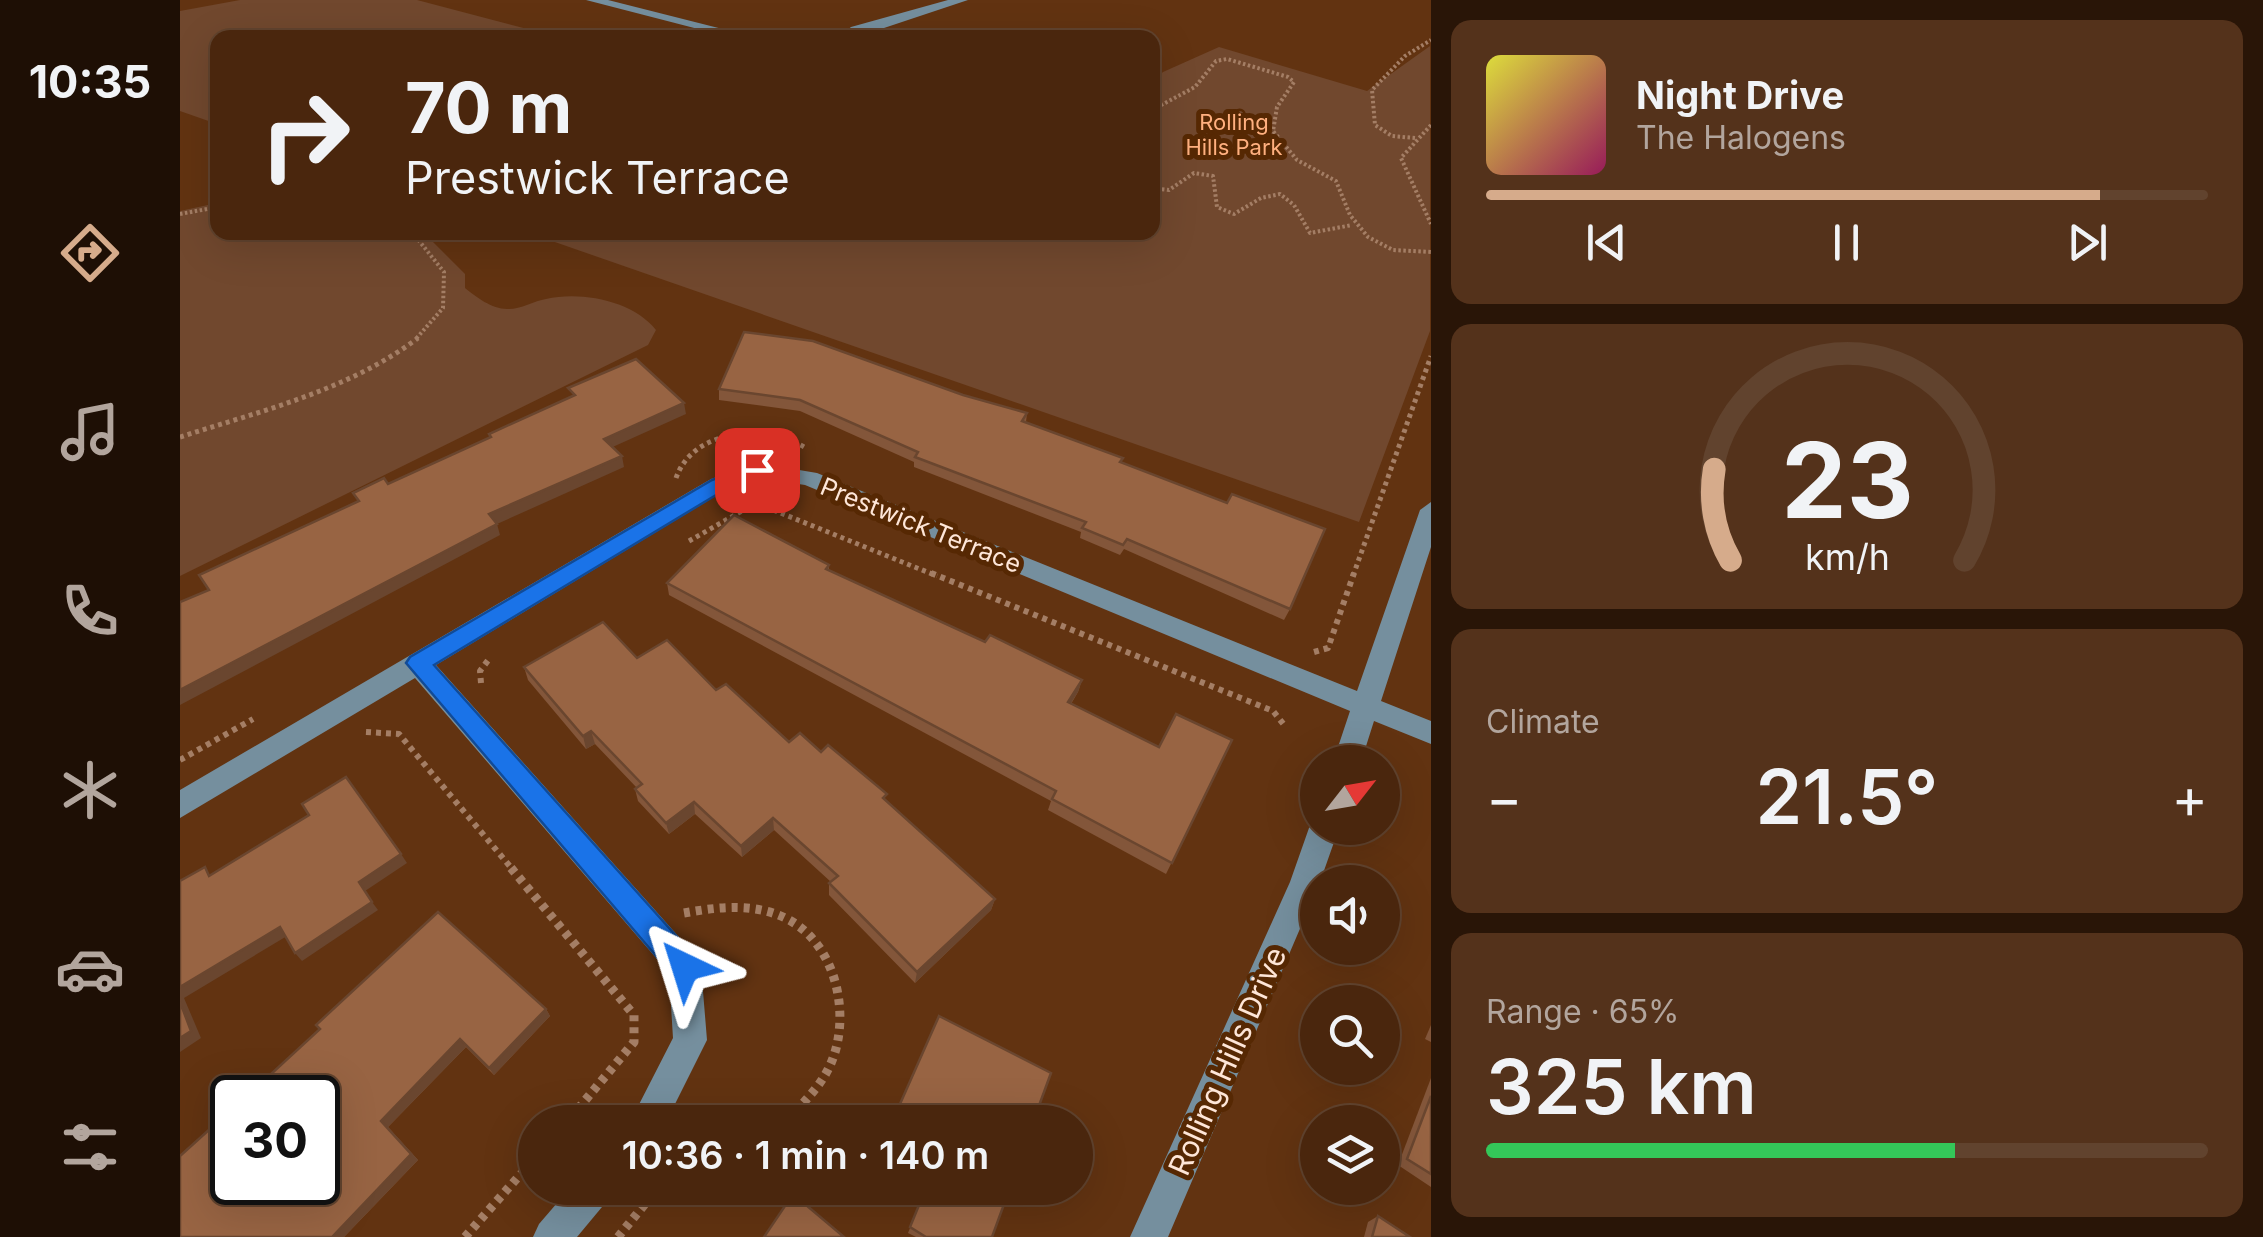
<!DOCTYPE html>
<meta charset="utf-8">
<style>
:root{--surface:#4a260d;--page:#54321b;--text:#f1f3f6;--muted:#b2a59d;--line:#61432e;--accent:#d6ab8b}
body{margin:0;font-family:Inter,sans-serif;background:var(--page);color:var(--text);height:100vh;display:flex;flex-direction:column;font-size:38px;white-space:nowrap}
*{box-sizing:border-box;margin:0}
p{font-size:32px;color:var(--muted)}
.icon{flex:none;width:55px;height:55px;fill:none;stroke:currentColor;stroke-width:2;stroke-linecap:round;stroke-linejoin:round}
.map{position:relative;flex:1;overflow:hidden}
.sheet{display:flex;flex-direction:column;gap:20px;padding:20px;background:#291507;width:832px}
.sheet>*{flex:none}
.top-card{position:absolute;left:30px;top:30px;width:950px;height:210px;border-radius:20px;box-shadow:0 10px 40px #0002,0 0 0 2px var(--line);background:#4a260d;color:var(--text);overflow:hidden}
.needle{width:65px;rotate:59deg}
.buttons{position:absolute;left:1120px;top:745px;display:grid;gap:20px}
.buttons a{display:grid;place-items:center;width:100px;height:100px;border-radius:50%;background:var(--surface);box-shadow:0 10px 40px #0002,0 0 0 2px var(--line);font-size:50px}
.speed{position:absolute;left:30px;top:1075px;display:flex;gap:20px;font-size:50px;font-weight:700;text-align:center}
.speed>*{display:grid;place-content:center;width:130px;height:130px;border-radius:50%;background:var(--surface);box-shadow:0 10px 40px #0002,0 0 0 2px var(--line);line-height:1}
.speed .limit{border:5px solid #111;border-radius:15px;background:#fff;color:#111}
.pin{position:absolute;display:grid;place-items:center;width:85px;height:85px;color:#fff;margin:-42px;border-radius:20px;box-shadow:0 5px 15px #0006}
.me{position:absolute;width:110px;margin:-55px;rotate:319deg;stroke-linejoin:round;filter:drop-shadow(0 0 8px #0008)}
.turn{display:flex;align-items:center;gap:35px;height:210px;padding:0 30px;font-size:45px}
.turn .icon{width:130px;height:130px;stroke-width:2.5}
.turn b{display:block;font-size:70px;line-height:85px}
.big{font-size:75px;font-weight:600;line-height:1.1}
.sheet .card{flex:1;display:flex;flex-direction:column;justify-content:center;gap:15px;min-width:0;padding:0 35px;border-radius:20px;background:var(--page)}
.sheet .dial{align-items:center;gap:0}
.dial svg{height:260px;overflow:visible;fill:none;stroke:var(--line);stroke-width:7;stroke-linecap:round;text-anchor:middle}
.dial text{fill:var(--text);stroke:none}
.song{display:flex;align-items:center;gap:30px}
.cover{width:120px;height:120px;border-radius:15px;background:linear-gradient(135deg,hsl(60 70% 55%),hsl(330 70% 35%))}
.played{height:10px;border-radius:5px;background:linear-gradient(90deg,var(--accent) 85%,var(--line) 85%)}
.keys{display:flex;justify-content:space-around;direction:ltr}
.heat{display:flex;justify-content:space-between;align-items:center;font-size:55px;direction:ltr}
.charge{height:15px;border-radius:8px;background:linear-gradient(90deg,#34c759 65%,var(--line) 0)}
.trip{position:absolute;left:338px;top:1105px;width:575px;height:100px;border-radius:50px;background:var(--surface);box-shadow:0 10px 40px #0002,0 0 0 2px var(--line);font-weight:600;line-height:100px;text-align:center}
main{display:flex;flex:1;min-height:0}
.dock{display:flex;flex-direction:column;width:180px;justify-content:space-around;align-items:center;background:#1e0f05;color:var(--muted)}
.dock .icon{width:70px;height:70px}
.dock .current{color:var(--accent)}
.dock b{font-size:45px;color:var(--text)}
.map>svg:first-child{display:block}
.green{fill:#71482e}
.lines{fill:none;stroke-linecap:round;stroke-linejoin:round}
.path-far3{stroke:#a47e65;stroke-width:4;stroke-dasharray:2.5 2.5;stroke-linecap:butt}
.path-far2{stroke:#a47e65;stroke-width:5;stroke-dasharray:4 4;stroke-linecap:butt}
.path-far1{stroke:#a47e65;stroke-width:6;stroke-dasharray:5 5;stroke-linecap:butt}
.path{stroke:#a47e65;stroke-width:9;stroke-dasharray:6 6;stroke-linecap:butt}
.minor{fill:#758f9e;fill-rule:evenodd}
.wall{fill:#83563a}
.shaded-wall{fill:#6a462f}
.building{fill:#986443;stroke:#6a462f;stroke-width:2.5}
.route{fill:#1a73e8;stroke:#114b97;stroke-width:2.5}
.labels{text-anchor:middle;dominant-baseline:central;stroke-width:10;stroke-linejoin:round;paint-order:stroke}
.far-park-label{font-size:22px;fill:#ffb07f;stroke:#562803}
.street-label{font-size:25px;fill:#fee6d8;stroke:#562803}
.near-street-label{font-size:30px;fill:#fee6d8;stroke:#562803}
</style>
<main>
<nav class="dock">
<b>10:35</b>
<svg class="icon current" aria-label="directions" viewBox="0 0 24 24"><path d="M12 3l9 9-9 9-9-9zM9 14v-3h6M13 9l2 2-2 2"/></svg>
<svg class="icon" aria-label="music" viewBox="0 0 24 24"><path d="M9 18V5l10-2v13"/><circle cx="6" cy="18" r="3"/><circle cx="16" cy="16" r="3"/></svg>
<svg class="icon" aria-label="phone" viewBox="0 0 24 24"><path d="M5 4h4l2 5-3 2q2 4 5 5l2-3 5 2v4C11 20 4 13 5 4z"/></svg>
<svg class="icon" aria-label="climate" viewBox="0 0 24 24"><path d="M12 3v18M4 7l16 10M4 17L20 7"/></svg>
<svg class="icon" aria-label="car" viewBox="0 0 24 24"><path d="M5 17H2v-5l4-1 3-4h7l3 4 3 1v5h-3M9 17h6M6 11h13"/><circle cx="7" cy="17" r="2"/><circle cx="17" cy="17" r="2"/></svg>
<svg class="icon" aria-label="filters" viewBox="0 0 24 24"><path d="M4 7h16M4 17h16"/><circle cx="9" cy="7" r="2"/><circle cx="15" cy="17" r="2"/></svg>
</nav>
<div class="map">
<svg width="1251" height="1237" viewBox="0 0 1251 1237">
<rect width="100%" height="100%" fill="#623311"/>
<g class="green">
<polygon points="60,0 237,0 378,37 38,38 37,124 0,111 0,11"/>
<polygon points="1250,46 1250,331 1179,522 349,233 972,232 973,81 983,72 1039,47 1187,91"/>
<path d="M37,203L38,232L244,233L285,274V288C296,297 312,309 327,309C339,310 354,301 366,299C402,291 453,301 476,330L468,345L0,576V211Z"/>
</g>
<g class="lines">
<g class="path-far3">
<polyline points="972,110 1015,87 1036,61 1047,59 1108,77 1114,82 1097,107 1093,131 1117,160 1156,181 1170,215 1188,237 1213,250 1251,252"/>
<polyline points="1251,125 1221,158 1251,224"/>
<polyline points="1235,138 1212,136 1195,125 1192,90 1225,56 1251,40"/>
<polyline points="972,188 989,190 1014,173 1033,176 1037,207 1054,214 1081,198 1100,194 1114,205 1130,233 1172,225"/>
<polyline points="0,214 38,207"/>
<polyline points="232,232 264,272 263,308 235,340"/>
</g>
<g class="path-far2">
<path d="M0,437C81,411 169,390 238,338"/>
<path d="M496,478C514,427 586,425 626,448"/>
<polyline points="509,541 576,503 757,576"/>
<polyline points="1173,576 1251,356"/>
</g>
<g class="path-far1">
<polyline points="751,573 1093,711 1105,726"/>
<polyline points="1134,652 1148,648 1174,573"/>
<polyline points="301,683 300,671 309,659"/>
<polyline points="186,732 219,734 333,870"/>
<polyline points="0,760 73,719"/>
</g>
<g class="path">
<polyline points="331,868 454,1015 454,1042 387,1122"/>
<path d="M504,913C538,907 576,902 609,920C660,947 674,1027 645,1075C635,1092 619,1107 606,1122"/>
<polyline points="285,1237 355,1158"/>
<polyline points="438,1237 478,1188"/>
</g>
<g class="minor">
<polygon points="406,0 428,0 578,38 553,38"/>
<polygon points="768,0 788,0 674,38 658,38 671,27"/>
<polygon points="577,463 637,473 1177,691 1240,510 1251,502 1251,547 1201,701 1251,721 1251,744 1194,721 1181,762 1153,762 1170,711 625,485 578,478 547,489 256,665 516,956 521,967 527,1040 486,1122 450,1122 493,1038 489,973 235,678 0,818 0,790 531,479"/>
<polygon points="1138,817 1138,828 1159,828 1140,882 988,1237 950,1237 1110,882 1129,828"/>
<polygon points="390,1188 432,1188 427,1201 397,1237 353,1237 359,1224"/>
</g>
</g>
<g class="wall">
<polygon points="539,389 783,395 847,413 846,422 943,458 941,462 1110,609 1104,620 944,549 940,555 900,538 901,532 734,467 734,462 620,411 539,400"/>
<polygon points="649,565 649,570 805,642 902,680 898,692 891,704 979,747 1052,740 986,874 868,810 871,801 489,595 487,583"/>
<polygon points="457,658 536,690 609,742 641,752 707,801 815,899 811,910 735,983 649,895 649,883 651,882 594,830 562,857 515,814 489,834 458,801 455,789 457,788 415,744 406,749 348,680 344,667"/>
<polygon points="366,1009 370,1016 314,1075 286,1047 208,1127 238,1160 164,1237 0,1237 138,1098"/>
<polygon points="1251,1025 1251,1042 1245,1039"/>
<polygon points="1251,1078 1251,1187 1218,1165"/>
<polygon points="746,1188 812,1237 736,1237 728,1233"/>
<polygon points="1198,1216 1230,1237 1184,1237 1188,1222"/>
</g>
<g class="shaded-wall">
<polygon points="504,403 506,414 426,450 424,439"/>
<polygon points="442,456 444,467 317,524 320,535 0,705 0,690 309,514"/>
<polygon points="902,680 898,692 884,714 888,702"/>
<polygon points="411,731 415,744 406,749 403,736"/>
<polygon points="514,802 515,814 489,834 486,823"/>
<polygon points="593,818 594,830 562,857 561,846"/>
<polygon points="221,854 227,863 185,891 179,882"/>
<polygon points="815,899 811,910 735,983 737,972"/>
<polygon points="192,902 198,910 122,961 115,953"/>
<polygon points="100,927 107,936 4,998 21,1038 0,1052 0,987"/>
<polygon points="366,1009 370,1016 314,1075 309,1068"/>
<polygon points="280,1039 286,1047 208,1127 238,1160 164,1237 152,1237 201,1121"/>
</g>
<g class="building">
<polygon points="564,332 633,341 783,395 847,413 842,421 943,458 940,462 1047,503 1052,494 1145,529 1110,609 947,539 943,545 902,528 906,522 735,457 738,452 620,400 539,389"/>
<polygon points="456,359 504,403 424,439 442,456 309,514 317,524 0,690 0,602 29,590 19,575 179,501 173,493 204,478 208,484 311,437 309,434 395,395 388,388"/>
<polygon points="554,515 649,565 646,569 805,642 810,635 902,680 888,702 979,747 996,714 1052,740 992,863 872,799 876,791 487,583"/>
<polygon points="423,622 457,658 487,640 536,690 546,684 609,742 620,733 641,752 648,745 707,794 703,798 815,899 737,972 649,883 658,876 593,818 561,846 514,802 486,823 455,789 462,784 411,731 403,736 344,667"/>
<polygon points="166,777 221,854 179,882 192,902 115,953 100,927 0,987 0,881 25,867 29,876 129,815 122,804"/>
<polygon points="258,912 366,1009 309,1068 280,1039 201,1121 231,1154 152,1237 0,1237 0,1156 52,1109 52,1182 138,1182 138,1098 65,1098 140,1029 136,1025"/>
<polygon points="0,1002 11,1031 0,1038"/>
<polygon points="759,1016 871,1073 853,1122 712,1122"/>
<polygon points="1251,1096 1251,1174 1227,1159"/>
<polygon points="746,1188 830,1188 812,1237 746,1237 730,1227"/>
<polygon points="613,1194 664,1237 584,1237"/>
<polygon points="1198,1216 1230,1237 1192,1237"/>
</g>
<polygon class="route" points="577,463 587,470 584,474 546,489 254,665 515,957 519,967 515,977 505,981 494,977 226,663 230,657 532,480"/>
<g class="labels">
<g class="far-park-label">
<text x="1054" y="122">Rolling<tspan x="1054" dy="25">Hills Park</tspan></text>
</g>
<g class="street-label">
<text transform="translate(741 525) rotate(22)">Prestwick Terrace</text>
</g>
<g class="near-street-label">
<text transform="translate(1047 1061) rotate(-66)">Rolling Hills Drive</text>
</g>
</g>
</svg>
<div class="buttons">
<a><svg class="needle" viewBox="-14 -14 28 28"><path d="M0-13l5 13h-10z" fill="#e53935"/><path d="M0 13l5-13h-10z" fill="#b2a59d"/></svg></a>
<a><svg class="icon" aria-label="sound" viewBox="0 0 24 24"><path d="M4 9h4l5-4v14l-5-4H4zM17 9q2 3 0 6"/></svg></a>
<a><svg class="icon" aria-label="search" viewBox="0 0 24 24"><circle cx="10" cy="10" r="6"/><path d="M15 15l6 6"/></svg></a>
<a><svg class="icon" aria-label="layers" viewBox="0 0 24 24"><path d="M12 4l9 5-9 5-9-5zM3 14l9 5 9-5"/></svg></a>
</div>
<div class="speed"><div class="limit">30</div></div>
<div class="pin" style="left:577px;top:470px;background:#d93025"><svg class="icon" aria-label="arrive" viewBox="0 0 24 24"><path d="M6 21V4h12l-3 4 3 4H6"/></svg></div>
<svg class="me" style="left:505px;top:967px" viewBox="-20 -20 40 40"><path d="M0-17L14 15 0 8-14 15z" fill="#1a73e8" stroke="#fff" stroke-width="4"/></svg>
<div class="trip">10:36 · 1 min · 140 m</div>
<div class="top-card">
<div class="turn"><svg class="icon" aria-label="right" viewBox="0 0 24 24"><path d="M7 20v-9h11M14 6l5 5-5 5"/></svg><div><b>70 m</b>Prestwick Terrace</div></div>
</div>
</div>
<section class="sheet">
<div class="card">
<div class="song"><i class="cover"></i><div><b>Night Drive</b><p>The Halogens</p></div></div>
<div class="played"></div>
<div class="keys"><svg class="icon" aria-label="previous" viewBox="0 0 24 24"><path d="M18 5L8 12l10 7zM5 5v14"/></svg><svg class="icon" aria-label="pause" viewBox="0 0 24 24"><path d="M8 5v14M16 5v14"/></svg><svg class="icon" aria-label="next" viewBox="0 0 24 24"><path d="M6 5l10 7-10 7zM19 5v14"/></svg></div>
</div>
<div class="card dial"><svg viewBox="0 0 100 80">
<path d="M14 69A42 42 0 1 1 86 69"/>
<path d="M14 69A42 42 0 0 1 9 41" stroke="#d6ab8b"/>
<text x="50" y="56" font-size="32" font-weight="700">23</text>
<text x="50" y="72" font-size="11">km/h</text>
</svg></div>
<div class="card"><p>Climate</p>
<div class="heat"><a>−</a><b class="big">21.5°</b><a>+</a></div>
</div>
<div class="card"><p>Range · 65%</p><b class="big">325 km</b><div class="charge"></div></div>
</section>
</main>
